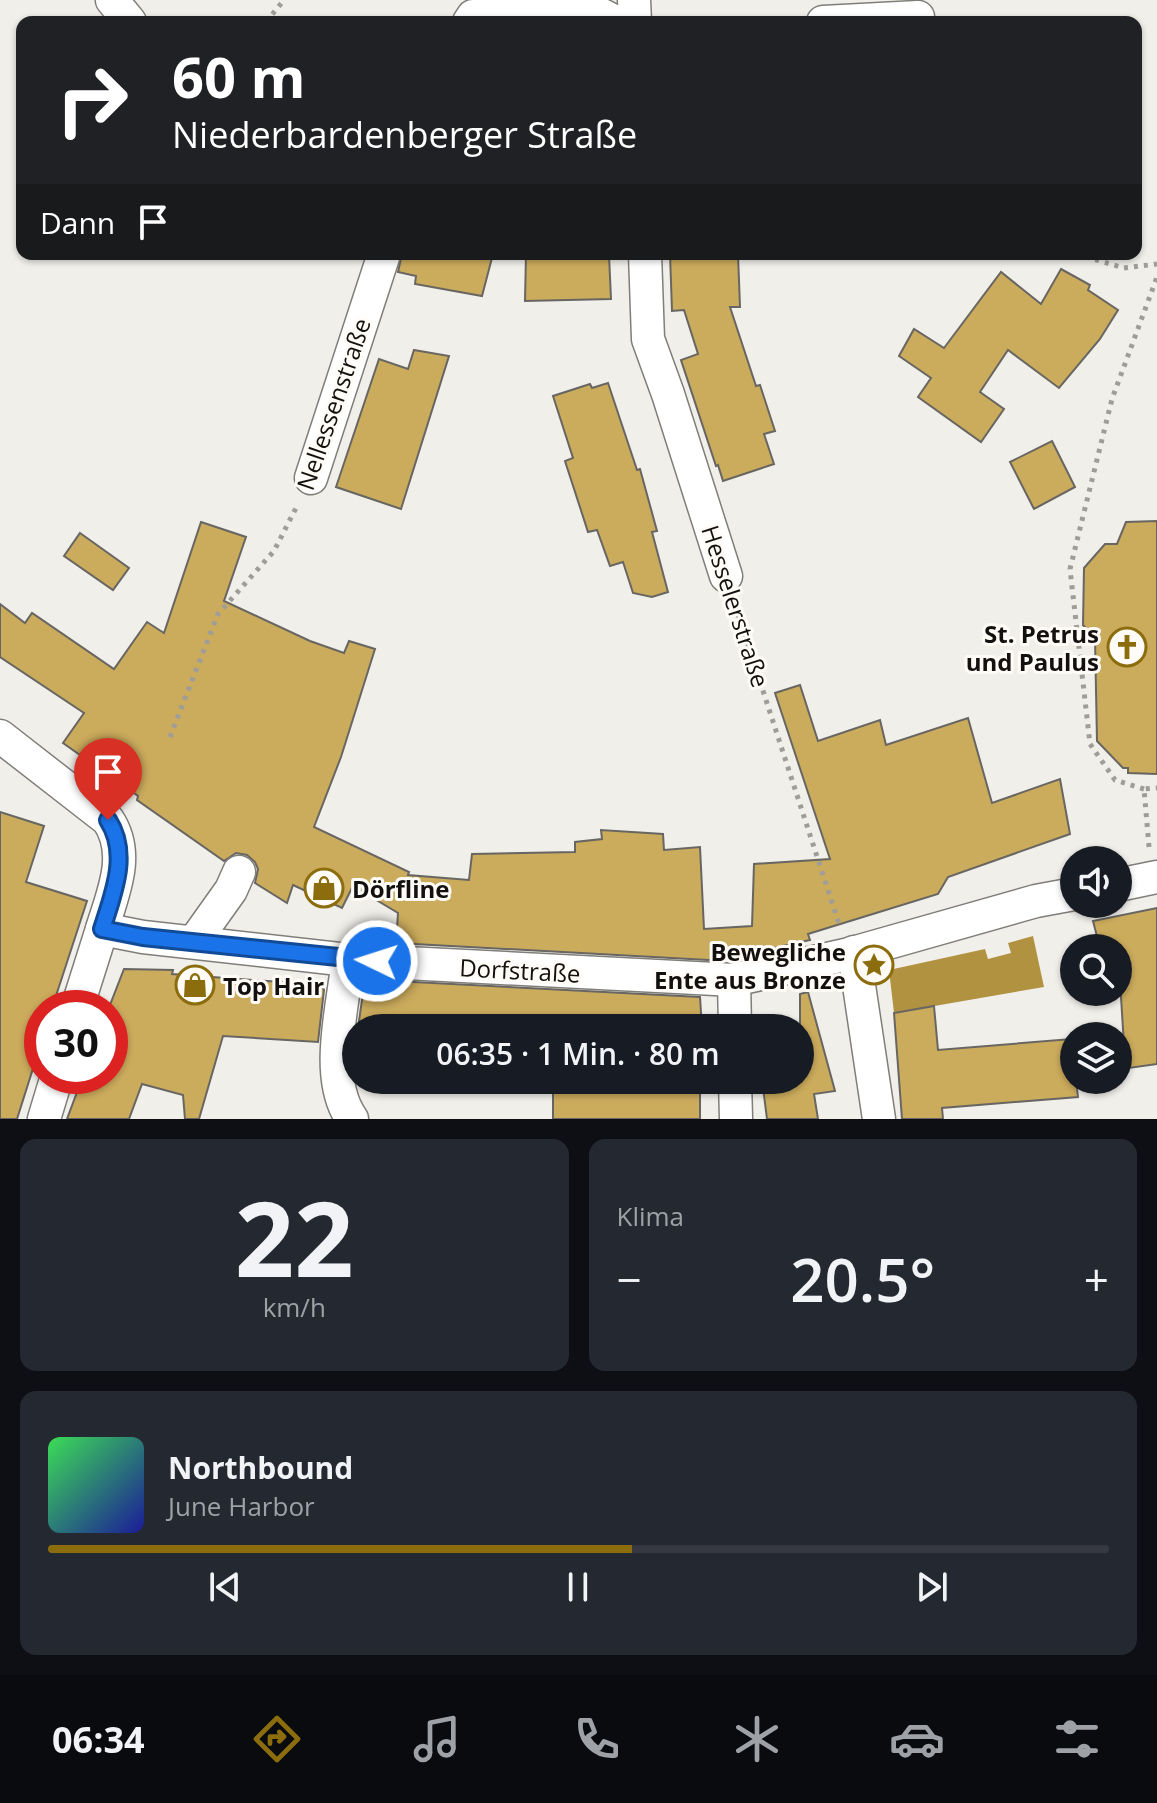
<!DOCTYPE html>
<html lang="de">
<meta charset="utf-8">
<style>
:root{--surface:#171b24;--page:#242831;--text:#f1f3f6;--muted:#9ea1a6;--line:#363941;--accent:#8c6d0e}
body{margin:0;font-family:"Open Sans",sans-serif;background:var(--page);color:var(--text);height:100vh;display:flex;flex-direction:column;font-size:30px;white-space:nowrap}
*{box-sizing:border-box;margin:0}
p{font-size:26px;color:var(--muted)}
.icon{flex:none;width:44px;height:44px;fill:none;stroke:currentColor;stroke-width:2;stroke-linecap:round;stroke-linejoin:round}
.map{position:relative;height:1119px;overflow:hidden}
.side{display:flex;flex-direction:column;gap:20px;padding:20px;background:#0d0f14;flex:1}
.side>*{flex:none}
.hud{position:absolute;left:16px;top:16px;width:1126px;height:244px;border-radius:16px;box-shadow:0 2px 6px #0004;background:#202124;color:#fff;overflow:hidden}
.fabs{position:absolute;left:1060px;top:846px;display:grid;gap:16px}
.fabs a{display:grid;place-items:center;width:72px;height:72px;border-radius:50%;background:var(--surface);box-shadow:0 2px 6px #0004;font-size:40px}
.speed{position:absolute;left:24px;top:990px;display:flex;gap:16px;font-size:40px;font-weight:700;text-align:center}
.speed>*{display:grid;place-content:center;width:104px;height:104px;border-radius:50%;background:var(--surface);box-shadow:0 2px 6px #0004;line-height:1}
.speed .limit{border:12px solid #d22;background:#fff;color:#111}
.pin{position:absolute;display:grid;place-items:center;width:68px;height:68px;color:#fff;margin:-82px -34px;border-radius:50% 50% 50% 0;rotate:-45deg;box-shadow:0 0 8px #0007}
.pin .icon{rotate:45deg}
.me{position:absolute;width:88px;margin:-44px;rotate:274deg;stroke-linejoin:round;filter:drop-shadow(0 0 6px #0008)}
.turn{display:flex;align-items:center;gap:28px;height:168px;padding:0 24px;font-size:36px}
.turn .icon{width:104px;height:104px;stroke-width:2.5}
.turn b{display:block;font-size:56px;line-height:68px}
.then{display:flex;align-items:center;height:76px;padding:0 24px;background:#0003;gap:16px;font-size:30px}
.big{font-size:60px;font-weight:600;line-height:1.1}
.side .widget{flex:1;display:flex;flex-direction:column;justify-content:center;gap:12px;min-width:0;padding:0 28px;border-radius:16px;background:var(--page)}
.side .dial{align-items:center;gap:0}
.dial b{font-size:104px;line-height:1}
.song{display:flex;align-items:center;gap:24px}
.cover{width:96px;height:96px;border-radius:12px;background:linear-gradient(135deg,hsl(130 70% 55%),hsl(240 70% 35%))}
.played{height:8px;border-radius:4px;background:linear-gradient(90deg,var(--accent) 55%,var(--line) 55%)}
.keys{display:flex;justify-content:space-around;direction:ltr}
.heat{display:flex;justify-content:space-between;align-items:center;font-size:44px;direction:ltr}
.side .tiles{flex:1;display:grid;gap:20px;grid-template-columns:1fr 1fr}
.widget:last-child{grid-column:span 2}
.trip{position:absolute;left:342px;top:1014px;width:472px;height:80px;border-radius:40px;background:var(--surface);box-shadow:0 2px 6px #0004;font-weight:600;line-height:80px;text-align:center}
.dock{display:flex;height:128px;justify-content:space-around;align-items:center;background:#090b0e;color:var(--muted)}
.dock .icon{width:56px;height:56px}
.dock .on{color:var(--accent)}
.dock b{font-size:36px;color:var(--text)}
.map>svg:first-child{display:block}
.water{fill:#b19241}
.building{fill:#cbab5c;stroke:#686662;stroke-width:2}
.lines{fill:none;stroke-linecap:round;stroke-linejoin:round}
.minor-casing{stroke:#807e79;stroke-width:35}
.path{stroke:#9f9d99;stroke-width:5;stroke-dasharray:4 6;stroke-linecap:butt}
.minor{stroke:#fff;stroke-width:32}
.route-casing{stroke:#114b97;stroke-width:20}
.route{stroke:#1a73e8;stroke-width:14}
.labels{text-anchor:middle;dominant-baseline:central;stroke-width:6;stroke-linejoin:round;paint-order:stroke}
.street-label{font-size:24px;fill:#12110f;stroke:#fffcf7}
.poi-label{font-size:24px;font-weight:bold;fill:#12110f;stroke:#fffcf7;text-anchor:end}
</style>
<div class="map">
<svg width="1157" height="1119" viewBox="0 0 1157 1119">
<rect width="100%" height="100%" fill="#f1efea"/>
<polygon class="water" points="1033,936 1044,987 894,1013 889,970 985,949 988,959 1011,953 1008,943"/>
<g class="building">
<polygon points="402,254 493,254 482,296 415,284 416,276 398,272"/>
<polygon points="526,254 609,255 611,299 525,301"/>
<polygon points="670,254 738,254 740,307 730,307 756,386 760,385 775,431 764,434 774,464 723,481 718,465 716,466 681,360 698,354 684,310 672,311"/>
<polygon points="1061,269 1090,285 1088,290 1118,310 1100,339 1059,388 1008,350 980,392 1004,409 981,442 918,397 931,378 899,356 914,329 944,348 1001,272 1041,304"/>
<polygon points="414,350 449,356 401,509 336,487 379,359 408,369"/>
<polygon points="608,383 637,470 640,469 657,531 652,532 668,592 652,597 633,593 623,562 610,566 597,530 588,532 565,461 573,458 553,396 590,384 592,388"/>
<polygon points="1052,441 1075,487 1034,509 1010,462"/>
<polygon points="1157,521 1157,774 1128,773 1128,768 1123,768 1097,741 1095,638 1083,625 1084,568 1105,544 1117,544 1126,522"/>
<polygon points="201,522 246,537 224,601 310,641 344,653 349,641 375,649 341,757 314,827 409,872 408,875 469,880 472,854 575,852 575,842 602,839 601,830 663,834 664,850 700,847 704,929 752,926 754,864 830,859 775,693 800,685 818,741 880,720 886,745 968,718 992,803 1060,779 1070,834 948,877 938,894 808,934 810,940 739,956 708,960 396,943 398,913 353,886 342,908 293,885 287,903 255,883 258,869 255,862 247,855 236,853 224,861 137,800 138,796 63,743 84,713 0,657 0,604 25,623 32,613 114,669 147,622 164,633"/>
<polygon points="80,533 129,568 113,590 64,556"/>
<polygon points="0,812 44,826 26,882 87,901 52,1008 42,1008 42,1040 17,1119 0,1119"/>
<polygon points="1157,908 1157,1064 1129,1068 1124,1046 1118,948 1100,948 1093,921"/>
<polygon points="124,969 173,970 172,974 321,985 324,990 318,1042 223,1036 199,1119 185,1119 183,1095 142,1084 129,1119 67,1119 83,1076 110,1076 110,1005"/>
<polygon points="394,981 700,997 702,1028 552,1021 552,1028 358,1028 364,986 393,988"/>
<polygon points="808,992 835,1091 814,1094 818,1119 767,1119 762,1080 800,1080 800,994"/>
<polygon points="934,1006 938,1050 1071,1039 1078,1097 942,1108 943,1119 902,1119 894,1013"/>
<polygon points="700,1080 700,1119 553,1119 553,1092 640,1092 640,1081"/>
</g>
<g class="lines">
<defs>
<g id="minor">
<polyline points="112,0 130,22"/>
<polyline points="634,0 635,22"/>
<polyline points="469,22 473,16 598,13 616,22"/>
<polyline points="823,22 918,17"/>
<polyline points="645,254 648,339 668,394 726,576"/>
<polyline points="311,478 384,254"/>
<path d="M0,736L108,820C131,854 113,893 102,929"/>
<polyline points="1118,885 1157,877"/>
<polyline points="194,942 231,890 239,872"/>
<polyline points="854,952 879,1119"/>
<path d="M348,960C343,1006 323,1079 352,1119"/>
<polyline points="734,980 735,1028"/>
<polyline points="77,1008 102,929 143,937 348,960 734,980 849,954 1036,901 1074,894"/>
<polyline points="735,1080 736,1119"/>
<polyline points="44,1119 57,1076"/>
</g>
</defs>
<use href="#minor" class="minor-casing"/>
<g class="path">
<polyline points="266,22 284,0"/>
<polyline points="1076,254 1124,268 1157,264"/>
<polyline points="735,605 840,927"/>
<polyline points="170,737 218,614 274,551 298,504"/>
<polyline points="1144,789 1115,780 1090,744 1070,569 1112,399 1157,277"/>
<polyline points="1149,847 1144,789 1157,788"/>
</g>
<use href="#minor" class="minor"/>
</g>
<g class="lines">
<defs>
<path id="route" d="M108,820C130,854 113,894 102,929L143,937L377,961"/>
</defs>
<use href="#route" class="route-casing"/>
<use href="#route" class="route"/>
</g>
<defs>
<symbol id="church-ring" viewBox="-11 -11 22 22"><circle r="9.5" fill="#fffcf7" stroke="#8c6d0e" stroke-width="1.5"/><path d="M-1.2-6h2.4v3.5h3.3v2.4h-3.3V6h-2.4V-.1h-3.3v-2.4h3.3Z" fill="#8c6d0e"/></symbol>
<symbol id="shop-ring" viewBox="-11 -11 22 22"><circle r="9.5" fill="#fffcf7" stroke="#8c6d0e" stroke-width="1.5"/><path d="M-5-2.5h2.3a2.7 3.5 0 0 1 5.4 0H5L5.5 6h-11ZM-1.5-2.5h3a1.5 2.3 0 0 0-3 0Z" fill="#8c6d0e"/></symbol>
<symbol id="sight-ring" viewBox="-11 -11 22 22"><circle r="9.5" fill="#fffcf7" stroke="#8c6d0e" stroke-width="1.5"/><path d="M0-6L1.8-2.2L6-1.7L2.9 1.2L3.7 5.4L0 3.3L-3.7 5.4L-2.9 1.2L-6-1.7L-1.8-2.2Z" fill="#8c6d0e"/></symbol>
</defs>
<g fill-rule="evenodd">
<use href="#church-ring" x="1105" y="625" width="44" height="44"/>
<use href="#shop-ring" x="302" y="866" width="44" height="44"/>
<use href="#sight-ring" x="852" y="943" width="44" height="44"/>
<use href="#shop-ring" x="173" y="963" width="44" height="44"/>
</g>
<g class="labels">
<g class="street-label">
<text transform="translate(333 404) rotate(-71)">Nellessenstraße</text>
<text transform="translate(736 606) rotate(72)">Hesselerstraße</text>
<text transform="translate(520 970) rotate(3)">Dorfstraße</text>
</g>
<g class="poi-label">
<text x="1099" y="633">St. Petrus<tspan x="1099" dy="28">und Paulus</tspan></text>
<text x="352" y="888" text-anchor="start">Dörfline</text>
<text x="846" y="951">Bewegliche<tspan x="846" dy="28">Ente aus Bronze</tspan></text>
<text x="223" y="985" text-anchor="start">Top Hair</text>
</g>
</g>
</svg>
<div class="fabs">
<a><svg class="icon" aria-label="sound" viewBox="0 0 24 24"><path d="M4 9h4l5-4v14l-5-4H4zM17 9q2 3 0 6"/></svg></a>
<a><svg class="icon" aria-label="search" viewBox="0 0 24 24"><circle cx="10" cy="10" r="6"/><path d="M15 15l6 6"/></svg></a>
<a><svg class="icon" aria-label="layers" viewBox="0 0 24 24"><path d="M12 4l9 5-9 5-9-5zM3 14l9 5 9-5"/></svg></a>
</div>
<div class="speed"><div class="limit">30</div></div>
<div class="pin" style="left:108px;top:820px;background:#d93025"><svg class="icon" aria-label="arrive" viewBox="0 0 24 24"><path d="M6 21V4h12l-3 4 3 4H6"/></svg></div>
<svg class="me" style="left:377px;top:961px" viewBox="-20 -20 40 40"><circle r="17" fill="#1a73e8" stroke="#fff" stroke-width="3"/><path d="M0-11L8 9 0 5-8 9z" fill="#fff"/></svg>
<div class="trip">06:35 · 1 Min. · 80 m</div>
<div class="hud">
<div class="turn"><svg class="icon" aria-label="right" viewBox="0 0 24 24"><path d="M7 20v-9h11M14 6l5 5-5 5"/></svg><div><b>60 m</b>Niederbardenberger Straße</div></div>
<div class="then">Dann<svg class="icon" aria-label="arrive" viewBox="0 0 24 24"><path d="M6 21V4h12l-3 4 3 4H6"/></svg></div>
</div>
</div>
<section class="side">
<div class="tiles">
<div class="widget dial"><b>22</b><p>km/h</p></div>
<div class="widget"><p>Klima</p>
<div class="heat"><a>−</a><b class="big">20.5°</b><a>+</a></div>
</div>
<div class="widget">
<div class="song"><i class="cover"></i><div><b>Northbound</b><p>June Harbor</p></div></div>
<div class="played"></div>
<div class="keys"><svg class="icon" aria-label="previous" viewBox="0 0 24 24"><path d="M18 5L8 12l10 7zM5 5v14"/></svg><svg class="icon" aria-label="pause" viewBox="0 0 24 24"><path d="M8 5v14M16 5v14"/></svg><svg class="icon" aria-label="next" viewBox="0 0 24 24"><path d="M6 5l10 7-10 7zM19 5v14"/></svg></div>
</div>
</div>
</section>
<nav class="dock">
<b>06:34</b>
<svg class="icon on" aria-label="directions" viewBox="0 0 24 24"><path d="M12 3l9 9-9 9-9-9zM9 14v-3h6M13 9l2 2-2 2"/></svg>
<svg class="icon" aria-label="music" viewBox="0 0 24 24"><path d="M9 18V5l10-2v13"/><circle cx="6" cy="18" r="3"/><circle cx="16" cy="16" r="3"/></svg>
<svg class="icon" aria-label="phone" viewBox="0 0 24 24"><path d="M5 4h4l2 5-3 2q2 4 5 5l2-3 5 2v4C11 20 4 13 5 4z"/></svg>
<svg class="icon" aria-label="climate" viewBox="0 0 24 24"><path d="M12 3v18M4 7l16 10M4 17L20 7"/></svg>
<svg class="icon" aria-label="car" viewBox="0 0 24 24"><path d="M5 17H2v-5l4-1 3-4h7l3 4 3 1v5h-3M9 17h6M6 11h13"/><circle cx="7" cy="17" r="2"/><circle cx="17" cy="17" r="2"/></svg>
<svg class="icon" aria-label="filters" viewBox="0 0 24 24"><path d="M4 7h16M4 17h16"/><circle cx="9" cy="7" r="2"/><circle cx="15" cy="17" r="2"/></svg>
</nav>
